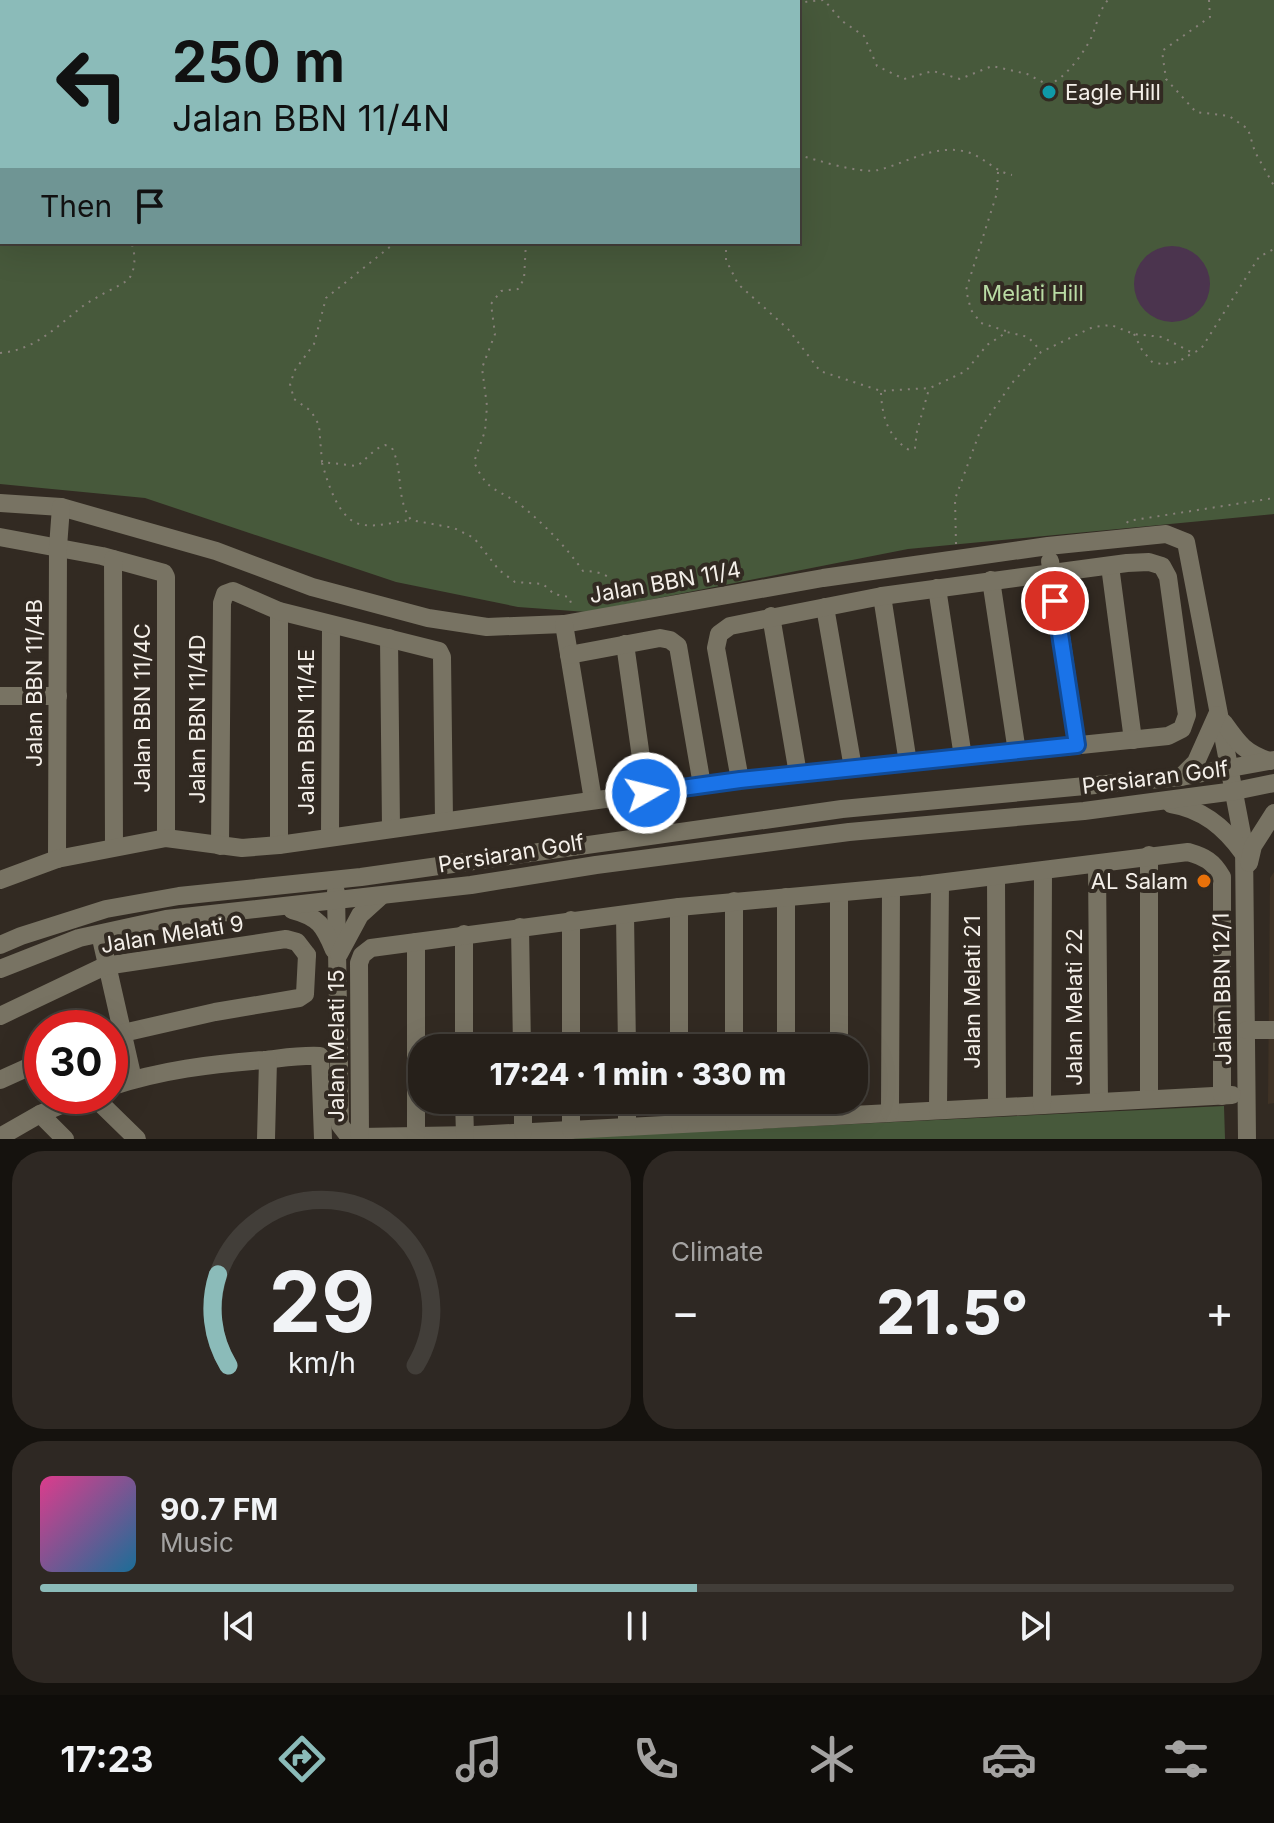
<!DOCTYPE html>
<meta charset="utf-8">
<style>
:root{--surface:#26201a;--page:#2e2823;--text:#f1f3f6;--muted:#a4a3a2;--line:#423e39;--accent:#8bbbb9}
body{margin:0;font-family:Inter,sans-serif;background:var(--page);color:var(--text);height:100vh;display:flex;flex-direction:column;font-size:30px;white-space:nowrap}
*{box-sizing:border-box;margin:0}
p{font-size:26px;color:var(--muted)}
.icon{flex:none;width:44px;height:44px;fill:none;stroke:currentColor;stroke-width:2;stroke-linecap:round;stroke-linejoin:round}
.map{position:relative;height:1139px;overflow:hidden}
.details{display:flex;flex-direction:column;gap:12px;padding:12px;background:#15120e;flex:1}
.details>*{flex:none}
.guide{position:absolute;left:0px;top:0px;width:800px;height:244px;box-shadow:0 8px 32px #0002,0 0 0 2px var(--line);background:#8bbbb9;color:#111;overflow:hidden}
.speed{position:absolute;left:24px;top:1010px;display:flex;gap:16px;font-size:40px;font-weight:700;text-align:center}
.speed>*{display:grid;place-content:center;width:104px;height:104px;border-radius:50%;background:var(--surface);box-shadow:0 8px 32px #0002,0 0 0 2px var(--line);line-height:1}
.speed .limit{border:12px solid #d22;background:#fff;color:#111}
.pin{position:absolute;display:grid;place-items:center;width:68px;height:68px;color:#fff;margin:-34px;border:4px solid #fff;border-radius:50%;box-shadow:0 2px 8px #0007}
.me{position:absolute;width:88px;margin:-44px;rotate:82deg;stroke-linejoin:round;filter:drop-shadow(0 0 6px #0008)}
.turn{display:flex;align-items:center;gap:28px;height:168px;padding:0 40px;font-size:36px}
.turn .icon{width:104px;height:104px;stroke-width:2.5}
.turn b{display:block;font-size:56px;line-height:68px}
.then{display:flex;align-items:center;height:76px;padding:0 40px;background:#0003;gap:16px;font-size:30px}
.big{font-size:60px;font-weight:800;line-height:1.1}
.details .tile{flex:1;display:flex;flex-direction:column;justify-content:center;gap:12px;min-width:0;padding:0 28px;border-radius:32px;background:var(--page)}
.details .dial{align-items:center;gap:0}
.dial svg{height:208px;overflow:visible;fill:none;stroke:var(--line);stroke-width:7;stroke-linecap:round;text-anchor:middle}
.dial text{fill:var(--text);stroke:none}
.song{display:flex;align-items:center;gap:24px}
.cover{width:96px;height:96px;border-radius:12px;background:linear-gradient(135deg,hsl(330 70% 55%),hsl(200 70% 35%))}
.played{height:8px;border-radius:4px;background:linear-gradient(90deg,var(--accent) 55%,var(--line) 55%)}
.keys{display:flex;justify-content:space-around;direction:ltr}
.heat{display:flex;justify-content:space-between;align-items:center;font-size:44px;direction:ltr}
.details .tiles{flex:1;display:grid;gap:12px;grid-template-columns:1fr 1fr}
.tile:last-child{grid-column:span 2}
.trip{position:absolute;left:408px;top:1034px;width:460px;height:80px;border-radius:32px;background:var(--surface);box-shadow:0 8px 32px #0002,0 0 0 2px var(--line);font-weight:800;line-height:80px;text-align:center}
.tab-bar{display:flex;height:128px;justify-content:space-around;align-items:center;background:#0f0d0a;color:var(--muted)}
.tab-bar .icon{width:56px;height:56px}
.tab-bar .selected{color:var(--accent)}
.tab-bar b{font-size:36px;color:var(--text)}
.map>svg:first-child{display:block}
.built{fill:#3f3225}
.forest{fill:#47593b;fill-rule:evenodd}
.building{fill:#4b344e}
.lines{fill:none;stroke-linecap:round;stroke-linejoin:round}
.path{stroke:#878079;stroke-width:2;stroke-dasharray:2 6;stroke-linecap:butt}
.minor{stroke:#787363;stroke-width:18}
.route-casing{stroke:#114b97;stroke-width:20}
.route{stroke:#1a73e8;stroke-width:14}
.culture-dot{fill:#0f9aa8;stroke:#322a22;stroke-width:3}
.food-dot{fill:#e8710a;stroke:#322a22;stroke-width:3}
.labels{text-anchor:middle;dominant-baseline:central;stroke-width:8;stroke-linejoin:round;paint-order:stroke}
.poi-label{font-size:22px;fill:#f4efe9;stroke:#322a22;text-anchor:start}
.park-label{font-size:22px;fill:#b9dba4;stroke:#322a22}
.street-label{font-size:22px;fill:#f4efe9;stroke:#322a22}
</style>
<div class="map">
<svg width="1274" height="1139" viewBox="0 0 1274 1139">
<rect width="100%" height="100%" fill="#322a22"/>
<polygon class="built" points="1274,872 1274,1103 1268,1104 1270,878"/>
<g class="forest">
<path d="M0,0H1274V514L908,549L587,612L518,607L396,582L145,498L0,484ZM2,2H798V242H2Z"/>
<polygon points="1224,1106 1225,1139 543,1139"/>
</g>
<circle class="building" cx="1172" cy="284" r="38"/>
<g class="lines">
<g class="path">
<polyline points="343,0 343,2"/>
<polyline points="416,0 419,2"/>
<polyline points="691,0 693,2"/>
<polyline points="1209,0 1210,17 1162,51 1166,79 1196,112 1229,116 1248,129 1255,152 1274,186"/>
<polyline points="74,2 79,0"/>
<polyline points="212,2 213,0"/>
<path d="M798,5L804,2L824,0L842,21L864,36L877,66L904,79L933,71L960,79L992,66L1027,74L1048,85C1064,79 1080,58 1089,42C1097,28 1097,13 1108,0"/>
<polyline points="0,20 2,21"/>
<polyline points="0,63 2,63"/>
<path d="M798,155C818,160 859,174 878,170C907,163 932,145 963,151C983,155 993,171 1012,175"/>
<polyline points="998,172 997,193 966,290 971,310 981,323 1006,331"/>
<polyline points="0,198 2,196"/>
<path d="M396,242L326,298L314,344L295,370L290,384L294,399L311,411L319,425L322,462L357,466C368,458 373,449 385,445L392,448C404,472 395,497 411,520L454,528L474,538L499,570L515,582L543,584L554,594L569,597L572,606"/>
<path d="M526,242L524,279L518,289L501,291L491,304L495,334L482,368L487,406L485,431L474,462C489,495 498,487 523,507C546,526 566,547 583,571C605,571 615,578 622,599"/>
<polyline points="726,242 726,260 738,284 788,329 820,371 881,391 930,388 966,371 987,345 1007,332 1028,337 1041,351"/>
<path d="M1134,334L1142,350L1153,363C1170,365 1179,363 1192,353"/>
<path d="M0,353C36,350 57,326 83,306C97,296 114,289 128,280C136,270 136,254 131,242"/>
<path d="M881,393C882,416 888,437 909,450L915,448L917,431L929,389"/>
<path d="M322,463C328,483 339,523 364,525C378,527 395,522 410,520"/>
<polyline points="1127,523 1128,521 1274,498"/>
<polyline points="956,544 955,499 982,426 1012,383 1041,352 1093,327 1111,325 1134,334 1162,337 1193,353 1201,349 1259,257 1274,249"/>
</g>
<g class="minor">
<polyline points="0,503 61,507 216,551 312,587 428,618 487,627 564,624 823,578 1048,546 1166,534 1186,542 1244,845 1247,1139"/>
<polyline points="0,537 102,556 164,573 166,577 166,838"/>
<polyline points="113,559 114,847"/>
<polyline points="1050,561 1077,745"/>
<polyline points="1110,566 1133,740"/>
<polyline points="991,580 1017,752"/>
<polyline points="937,588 963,757"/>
<polyline points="882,596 908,763"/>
<polyline points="825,607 853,768"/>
<polyline points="279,611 279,845"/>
<polyline points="771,616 798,774"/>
<polyline points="564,624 593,800"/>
<polyline points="389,638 391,828"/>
<polyline points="625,644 646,793"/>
<polyline points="569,655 660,638 670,640 678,646 702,785"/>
<polyline points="0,696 58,696"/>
<path d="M1224,723C1239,744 1244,752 1269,761"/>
<polyline points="1181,777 1196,762 1217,715"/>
<path d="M1171,804C1203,809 1225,828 1243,853"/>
<polyline points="330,837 331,626"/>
<polyline points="220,846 222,603 225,594 233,591 279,611 439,651 442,657 444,820"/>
<polyline points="1149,855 1149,1099"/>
<polyline points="57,859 58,547 61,507"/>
<polyline points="1249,863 1253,846 1274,813"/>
<polyline points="1097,865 1099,1102"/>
<polyline points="996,877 997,1107"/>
<polyline points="0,880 57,859 166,838 242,848 279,845 740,780 1168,736 1182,729 1187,715 1168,577 1162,566 1149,562 1127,563 882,596 730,626 719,634 716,648 740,780"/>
<polyline points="336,892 340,1125 347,1134 360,1137 474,1135 1232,1095"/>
<polyline points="839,893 839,1048"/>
<polyline points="786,897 786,1048"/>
<polyline points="734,901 734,1048"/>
<polyline points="679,907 679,1048"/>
<path d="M292,910C319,917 324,926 334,950"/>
<polyline points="625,915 627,1048"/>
<polyline points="571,920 571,1048"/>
<polyline points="520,927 522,1048"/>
<polyline points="100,934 133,1079"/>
<polyline points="464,934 464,1048"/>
<polyline points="0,945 21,936 106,909 179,896 361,877 842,809 1181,777 1274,760"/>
<polyline points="339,954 360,915 381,896"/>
<polyline points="0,969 79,938 166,919 471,885 596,865 849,832 1084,811 1235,791 1274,783"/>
<polyline points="0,1016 105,966 286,939 297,942 307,955"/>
<polyline points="1246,1030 1274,1030"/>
<polyline points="110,1036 215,1012 299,998 305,994 307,955"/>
<polyline points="0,1080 42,1061"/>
<path d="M110,1087C161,1070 211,1064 264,1060C283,1058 300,1055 320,1056L323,1139"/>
<polyline points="93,1096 137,1139"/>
<polyline points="464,1100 465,1135"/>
<polyline points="523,1100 523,1132"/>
<polyline points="571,1100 571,1130"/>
<polyline points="627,1100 627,1127"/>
<polyline points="680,1100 680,1124"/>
<polyline points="734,1100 734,1121"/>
<polyline points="1042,1105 1043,871"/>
<polyline points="938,1110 940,883"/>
<polyline points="890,1112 891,888"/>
<polyline points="40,1114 65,1139"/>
<polyline points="416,1136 416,942"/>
<polyline points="0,1137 40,1114 82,1096"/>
<path d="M360,1137L359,963L362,955L371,948L679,907L922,885L1188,852C1205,857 1213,861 1222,877V1096"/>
<polyline points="266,1139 268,1060"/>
</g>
</g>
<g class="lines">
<defs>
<polyline id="route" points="646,793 740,780 1077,745 1055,601"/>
</defs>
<use href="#route" class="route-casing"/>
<use href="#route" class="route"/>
</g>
<circle class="culture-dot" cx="1049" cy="92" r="8"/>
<circle class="food-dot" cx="1204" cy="881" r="8"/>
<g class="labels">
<g class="poi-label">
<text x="1065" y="92">Eagle Hill</text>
<text x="1188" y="881" text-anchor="end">AL Salam</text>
</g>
<g class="park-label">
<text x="1033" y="293">Melati Hill</text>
</g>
<g class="street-label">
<text transform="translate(665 582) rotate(-10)">Jalan BBN 11/4</text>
<text transform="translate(34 683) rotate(-90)">Jalan BBN 11/4B</text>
<text transform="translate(142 708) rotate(-90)">Jalan BBN 11/4C</text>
<text transform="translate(197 719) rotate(-90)">Jalan BBN 11/4D</text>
<text transform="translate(306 732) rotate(-90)">Jalan BBN 11/4E</text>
<text transform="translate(1155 777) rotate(-7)">Persiaran Golf</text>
<text transform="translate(511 853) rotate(-9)">Persiaran Golf</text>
<text transform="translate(172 934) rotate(-9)">Jalan Melati 9</text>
<text transform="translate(1222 989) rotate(-91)">Jalan BBN 12/1</text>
<text transform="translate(972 992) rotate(-90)">Jalan Melati 21</text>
<text transform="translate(1074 1007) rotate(-90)">Jalan Melati 22</text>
<text transform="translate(336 1046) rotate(-90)">Jalan Melati 15</text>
</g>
</g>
</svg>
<div class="speed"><div class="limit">30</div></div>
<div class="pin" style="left:1055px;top:601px;background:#d93025"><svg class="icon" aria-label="arrive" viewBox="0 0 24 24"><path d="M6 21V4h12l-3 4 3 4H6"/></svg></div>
<svg class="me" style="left:646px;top:793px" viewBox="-20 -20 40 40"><circle r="17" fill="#1a73e8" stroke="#fff" stroke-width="3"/><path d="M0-11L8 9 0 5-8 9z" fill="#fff"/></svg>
<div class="trip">17:24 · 1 min · 330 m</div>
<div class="guide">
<div class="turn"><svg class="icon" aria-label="left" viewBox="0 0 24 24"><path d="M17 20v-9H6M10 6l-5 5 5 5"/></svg><div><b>250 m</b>Jalan BBN 11/4N</div></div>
<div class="then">Then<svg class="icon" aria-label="arrive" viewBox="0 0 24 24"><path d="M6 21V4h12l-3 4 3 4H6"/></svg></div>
</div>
</div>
<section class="details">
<div class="tiles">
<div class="tile dial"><svg viewBox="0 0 100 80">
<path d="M14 69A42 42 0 1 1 86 69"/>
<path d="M14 69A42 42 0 0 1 10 34" stroke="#8bbbb9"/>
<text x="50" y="56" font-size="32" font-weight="700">29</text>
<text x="50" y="72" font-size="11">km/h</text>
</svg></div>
<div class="tile"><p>Climate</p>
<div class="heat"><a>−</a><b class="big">21.5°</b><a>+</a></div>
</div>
<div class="tile">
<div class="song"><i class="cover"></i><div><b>90.7 FM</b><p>Music</p></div></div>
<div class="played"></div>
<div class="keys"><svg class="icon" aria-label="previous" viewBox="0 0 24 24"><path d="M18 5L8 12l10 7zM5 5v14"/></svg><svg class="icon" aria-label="pause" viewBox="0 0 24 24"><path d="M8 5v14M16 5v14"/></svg><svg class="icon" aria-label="next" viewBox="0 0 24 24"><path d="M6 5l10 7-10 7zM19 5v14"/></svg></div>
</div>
</div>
</section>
<nav class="tab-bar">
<b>17:23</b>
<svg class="icon selected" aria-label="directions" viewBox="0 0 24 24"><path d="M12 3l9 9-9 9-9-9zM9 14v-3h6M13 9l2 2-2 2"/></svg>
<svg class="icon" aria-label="music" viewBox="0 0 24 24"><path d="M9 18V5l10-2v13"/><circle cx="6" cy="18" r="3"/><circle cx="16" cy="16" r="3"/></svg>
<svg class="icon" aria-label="phone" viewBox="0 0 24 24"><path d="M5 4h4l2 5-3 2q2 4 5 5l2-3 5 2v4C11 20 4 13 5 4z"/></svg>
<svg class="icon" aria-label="climate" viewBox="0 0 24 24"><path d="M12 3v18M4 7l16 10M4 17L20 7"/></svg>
<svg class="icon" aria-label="car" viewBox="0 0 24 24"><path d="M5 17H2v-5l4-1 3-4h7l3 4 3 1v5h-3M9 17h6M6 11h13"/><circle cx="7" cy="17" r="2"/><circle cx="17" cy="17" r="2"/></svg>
<svg class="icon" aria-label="filters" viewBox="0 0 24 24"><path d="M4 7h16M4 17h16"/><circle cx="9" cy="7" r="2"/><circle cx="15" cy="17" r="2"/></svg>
</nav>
